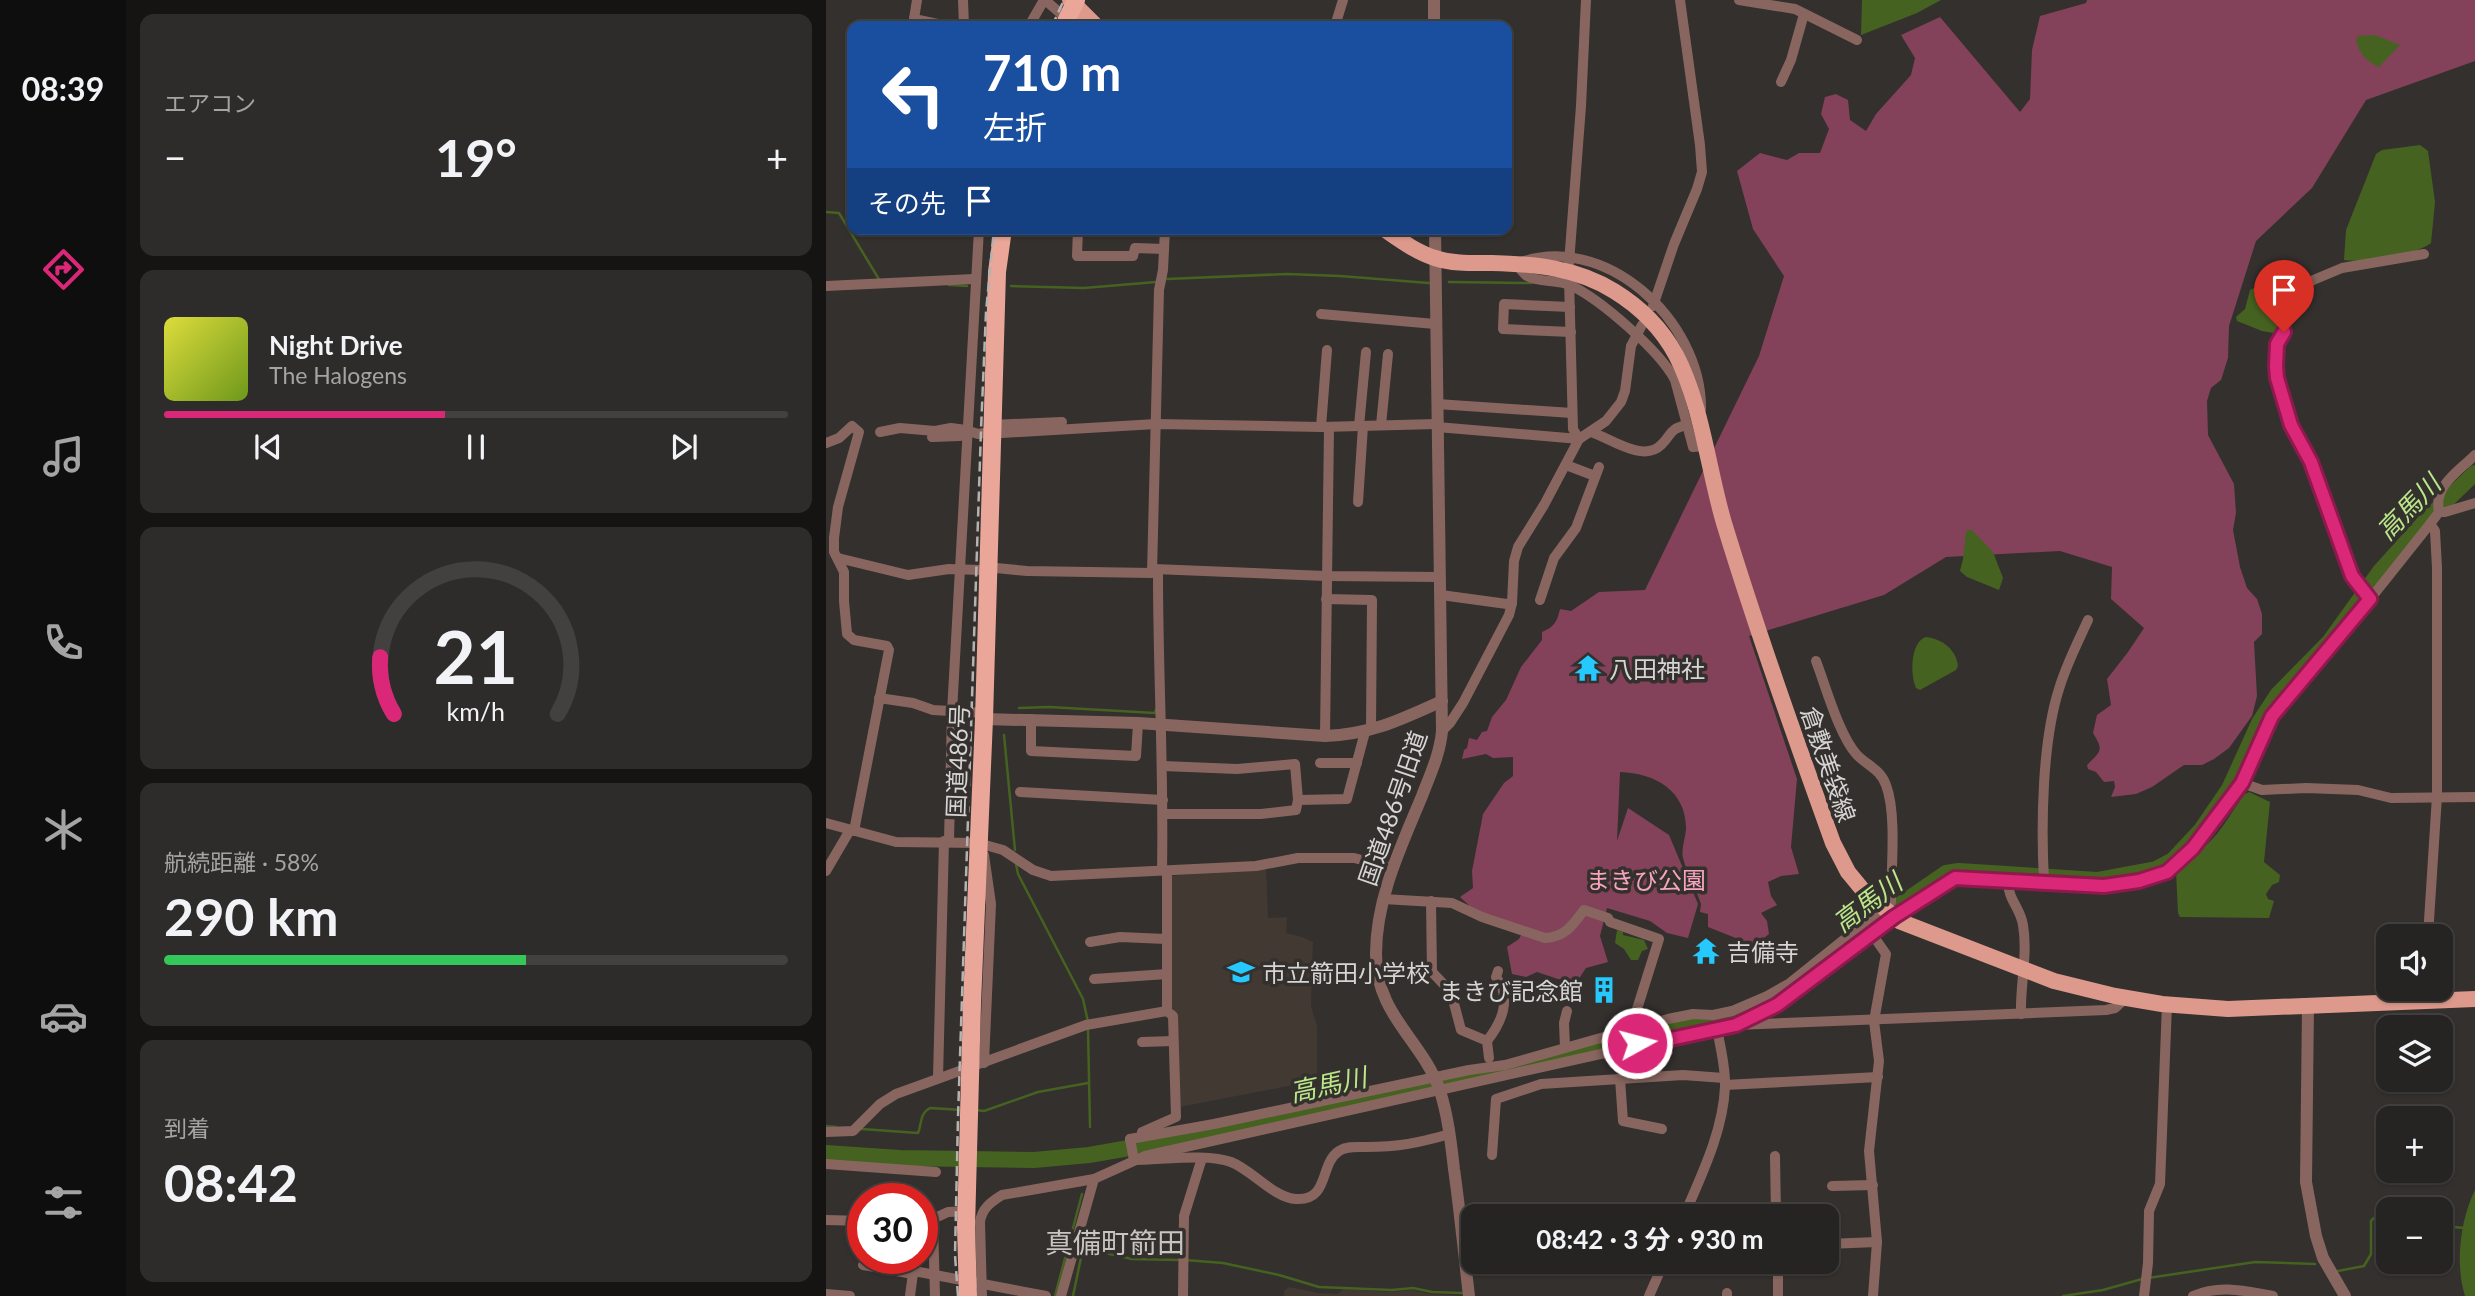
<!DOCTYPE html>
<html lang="ja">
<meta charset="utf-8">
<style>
:root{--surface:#262422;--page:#2e2c2a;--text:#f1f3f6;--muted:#a4a4a5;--line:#424140;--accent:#db2777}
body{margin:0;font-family:Lato,"Noto Sans JP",sans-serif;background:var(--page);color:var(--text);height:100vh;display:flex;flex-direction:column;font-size:26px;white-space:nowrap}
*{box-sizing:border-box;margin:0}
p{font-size:23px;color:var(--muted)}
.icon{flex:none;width:38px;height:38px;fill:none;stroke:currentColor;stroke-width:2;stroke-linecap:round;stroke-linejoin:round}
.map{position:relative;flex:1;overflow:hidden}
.drawer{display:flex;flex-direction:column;gap:14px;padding:14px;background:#151413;width:700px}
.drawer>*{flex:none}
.top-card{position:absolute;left:21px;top:21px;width:665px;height:214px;border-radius:14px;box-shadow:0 2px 5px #0004,0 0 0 2px var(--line);background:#1a4fa0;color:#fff;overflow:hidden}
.fabs{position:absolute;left:1550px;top:924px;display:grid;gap:14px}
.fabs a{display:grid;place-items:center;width:77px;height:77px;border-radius:14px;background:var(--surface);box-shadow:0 2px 5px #0004,0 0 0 2px var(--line);font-size:35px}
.speed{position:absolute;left:21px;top:1183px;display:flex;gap:14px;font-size:35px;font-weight:700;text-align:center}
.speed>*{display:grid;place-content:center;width:91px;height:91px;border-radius:50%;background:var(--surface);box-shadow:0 2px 5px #0004,0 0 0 2px var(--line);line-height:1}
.speed .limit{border:10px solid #d22;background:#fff;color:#111}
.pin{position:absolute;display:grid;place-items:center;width:60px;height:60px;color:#fff;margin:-72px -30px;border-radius:50% 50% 50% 0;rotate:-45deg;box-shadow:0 0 7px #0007}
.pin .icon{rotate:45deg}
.me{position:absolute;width:77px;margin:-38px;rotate:83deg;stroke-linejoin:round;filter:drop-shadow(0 0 5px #0008)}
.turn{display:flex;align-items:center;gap:24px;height:147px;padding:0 21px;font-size:32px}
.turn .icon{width:91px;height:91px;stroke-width:2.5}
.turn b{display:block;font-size:49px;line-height:60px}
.then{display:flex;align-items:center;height:66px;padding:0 21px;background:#0003;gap:14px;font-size:26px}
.big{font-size:52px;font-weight:700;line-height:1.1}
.drawer .widget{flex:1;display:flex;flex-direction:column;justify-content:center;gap:10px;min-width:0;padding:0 24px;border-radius:14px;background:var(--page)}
.drawer .dial{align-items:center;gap:0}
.dial svg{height:182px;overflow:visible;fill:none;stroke:var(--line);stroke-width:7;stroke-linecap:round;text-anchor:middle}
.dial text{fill:var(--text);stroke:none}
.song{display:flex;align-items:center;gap:21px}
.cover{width:84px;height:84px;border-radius:10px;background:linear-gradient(135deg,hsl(60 70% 55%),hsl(80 70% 35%))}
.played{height:7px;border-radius:4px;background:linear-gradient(90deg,var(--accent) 45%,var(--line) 45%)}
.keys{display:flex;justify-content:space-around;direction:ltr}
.heat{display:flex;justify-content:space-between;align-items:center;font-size:38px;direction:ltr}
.charge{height:10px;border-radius:5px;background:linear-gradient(90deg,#34c759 58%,var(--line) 0)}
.trip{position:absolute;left:635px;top:1204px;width:378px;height:70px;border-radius:14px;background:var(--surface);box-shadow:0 2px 5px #0004,0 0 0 2px var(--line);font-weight:700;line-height:70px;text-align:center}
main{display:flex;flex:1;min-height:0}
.menu{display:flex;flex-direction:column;width:126px;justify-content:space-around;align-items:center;background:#0f0e0e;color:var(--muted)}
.menu .icon{width:49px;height:49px}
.menu .current{color:var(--accent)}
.menu b{font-size:32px;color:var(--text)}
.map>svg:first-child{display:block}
.built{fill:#413932}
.green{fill:#834259}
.water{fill:#466220}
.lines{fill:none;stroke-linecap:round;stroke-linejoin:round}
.stream{stroke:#466220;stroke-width:2.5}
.river{stroke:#466220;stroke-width:16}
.minor{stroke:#88665f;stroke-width:10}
.tertiary{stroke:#88665f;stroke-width:12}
.primary{stroke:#dd9a8c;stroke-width:16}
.trunk{stroke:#e9a699;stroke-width:18}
.rail{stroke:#b4b3b1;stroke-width:2.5;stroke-dasharray:10 5;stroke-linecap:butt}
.trunk-bridge{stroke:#e9a699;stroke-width:18}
.route-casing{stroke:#8e194d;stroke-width:18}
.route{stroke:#db2777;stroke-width:12}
.labels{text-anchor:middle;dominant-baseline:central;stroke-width:7;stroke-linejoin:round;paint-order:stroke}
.poi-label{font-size:24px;fill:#d6d5d3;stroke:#33302e;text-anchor:start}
.street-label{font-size:24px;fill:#d6d5d3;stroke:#33302e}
.park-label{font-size:24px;fill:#f8a4bf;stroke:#33302e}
.water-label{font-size:26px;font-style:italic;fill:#bbe789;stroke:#33302e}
.quarter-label{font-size:28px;fill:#c8c5c1;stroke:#33302e}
</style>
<main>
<nav class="menu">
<b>08:39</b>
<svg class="icon current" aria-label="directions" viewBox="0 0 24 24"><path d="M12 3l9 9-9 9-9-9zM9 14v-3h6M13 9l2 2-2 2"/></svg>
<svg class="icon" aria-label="music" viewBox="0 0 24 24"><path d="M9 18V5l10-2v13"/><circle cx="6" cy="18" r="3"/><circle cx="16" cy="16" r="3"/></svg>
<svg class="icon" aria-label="phone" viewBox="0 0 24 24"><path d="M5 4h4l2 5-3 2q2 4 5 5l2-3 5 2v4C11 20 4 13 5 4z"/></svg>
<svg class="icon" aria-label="climate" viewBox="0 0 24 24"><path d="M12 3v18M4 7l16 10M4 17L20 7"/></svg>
<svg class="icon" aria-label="car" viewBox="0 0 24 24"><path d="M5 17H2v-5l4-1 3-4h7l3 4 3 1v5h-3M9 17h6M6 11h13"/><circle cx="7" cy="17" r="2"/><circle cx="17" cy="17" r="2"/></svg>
<svg class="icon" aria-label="filters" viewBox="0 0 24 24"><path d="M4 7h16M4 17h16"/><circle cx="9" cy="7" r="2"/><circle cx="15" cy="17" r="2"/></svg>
</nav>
<section class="drawer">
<div class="widget"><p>エアコン</p>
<div class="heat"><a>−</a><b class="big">19°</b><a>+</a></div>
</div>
<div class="widget">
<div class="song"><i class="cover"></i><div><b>Night Drive</b><p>The Halogens</p></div></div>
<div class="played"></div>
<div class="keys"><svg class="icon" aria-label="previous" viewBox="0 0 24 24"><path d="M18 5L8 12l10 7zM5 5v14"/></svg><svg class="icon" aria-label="pause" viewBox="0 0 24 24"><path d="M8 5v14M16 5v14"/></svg><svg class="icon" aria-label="next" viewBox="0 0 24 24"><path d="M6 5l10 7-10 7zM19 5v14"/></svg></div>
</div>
<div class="widget dial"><svg viewBox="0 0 100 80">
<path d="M14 69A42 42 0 1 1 86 69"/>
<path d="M14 69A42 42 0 0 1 8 44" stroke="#db2777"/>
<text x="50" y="56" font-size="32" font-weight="700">21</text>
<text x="50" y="72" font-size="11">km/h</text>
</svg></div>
<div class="widget"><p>航続距離 · 58%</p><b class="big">290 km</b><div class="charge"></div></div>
<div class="widget"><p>到着</p><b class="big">08:42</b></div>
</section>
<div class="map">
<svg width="1649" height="1296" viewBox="0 0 1649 1296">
<rect width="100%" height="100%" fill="#33302e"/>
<g class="built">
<polygon points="440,867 442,918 461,917 460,933 476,937 487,942 485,1006 491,1026 491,1077 463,1086 353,1107 349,1013 344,1002 344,876"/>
<polygon points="463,1287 493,1293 512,1294 517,1289 565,1292 586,1290 604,1294 638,1296 458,1296 458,1291"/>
</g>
<path class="green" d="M1261,0H1649V61L1540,100L1486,188L1430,241L1403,326L1402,358L1395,380L1385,388L1381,401L1382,435L1408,484L1410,513L1407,530L1414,567L1421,588L1431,599L1436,614V634L1428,642L1431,696L1426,716L1403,748L1388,759L1376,765H1358L1326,787L1310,794L1285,797L1289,787L1288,781L1278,782L1270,772L1262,769L1261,765C1275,751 1278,751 1267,733L1271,715L1285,705L1281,679L1302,652L1318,628L1285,599L1286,567L1234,551L1120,557L1058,595L923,636L971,779L965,847L973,874L955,876L942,882L945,896L951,905L935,913L941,921L943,934L907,963L912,939L882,927V914L874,912L875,904C870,889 861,873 857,858C855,849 859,839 860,830C861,791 829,773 794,772L791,841L802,808L843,835L872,904L862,938L841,933L824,921L781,908L774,936L782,962L760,968L752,980L732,979L711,972L700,977L686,974L681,947L693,939L699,927L648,910L634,897L647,888L646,871L657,814L678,783L687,776V757L667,758L660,754L636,759L638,750L641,748L643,738L651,740L656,732L661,731L666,717L680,700L695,667L716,640V632C728,627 731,622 734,609L745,611L773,592L819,590L933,356L958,276L927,229L911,171L934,153L961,160L973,153H994L1003,129L995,114L999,97L1010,94L1022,100L1024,120L1040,131L1050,114L1085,75L1089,58L1075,35L1114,17L1194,112L1204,99L1206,50L1214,16L1260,3Z"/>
<g class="water">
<polygon points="1036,0 1115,0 1091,13 1035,35"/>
<path d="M1549,35L1574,45L1553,67C1540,61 1534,55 1530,40L1532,36Z"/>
<path d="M1594,145L1602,151L1609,202L1605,243C1591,255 1536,263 1518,260L1520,230L1550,154L1556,150Z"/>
<path d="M1428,288C1434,288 1441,287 1446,290C1459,297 1459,324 1448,333L1436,331L1411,321L1410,317L1419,309L1424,290Z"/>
<polygon points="1142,530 1146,530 1167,552 1177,578 1173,590 1141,577 1134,571 1137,559 1140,532"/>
<path d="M1100,637C1116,639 1130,649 1132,666L1130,670L1094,690L1090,688C1084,675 1084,642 1100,637Z"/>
<path d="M1423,792L1444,802L1438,862L1454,875L1453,882L1446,885L1440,894L1442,899L1448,901L1443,918L1354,917L1352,913L1350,871L1370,850H1374C1394,836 1404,813 1419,794Z"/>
<polygon points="791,930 797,932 797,935 818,940 822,949 816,951 812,960 805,960 798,949 789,943"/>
<path d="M1649,1190V1296H1639C1629,1264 1634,1220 1649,1190Z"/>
</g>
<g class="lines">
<g class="stream">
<polyline points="0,212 13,213 54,281"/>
<polyline points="341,279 461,274 514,276 603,283"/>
<polyline points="623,282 706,283"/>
<polyline points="123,285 141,286"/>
<polyline points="185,286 258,288 330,282"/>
<polyline points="193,708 223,707 329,713 330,709"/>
<polyline points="178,735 189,850"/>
<polyline points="190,864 192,874 257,999 262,1022"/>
<polyline points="262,1029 264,1127"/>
<polyline points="150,1110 158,1111 212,1092 262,1083"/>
<polyline points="0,1126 10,1127"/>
<path d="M36,1129L92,1133C96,1124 93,1114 104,1108L136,1110"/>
<polyline points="262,1159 263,1151"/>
<polyline points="1615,1226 1639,1228"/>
<polyline points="359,1260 397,1263 453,1275 493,1287 566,1290 587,1288 606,1292 636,1293"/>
<polyline points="1512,1271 1538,1266 1545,1254 1545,1221 1548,1218 1563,1219"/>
<polyline points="1322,1278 1429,1262 1489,1264"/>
<polyline points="229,1296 256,1194"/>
<polyline points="247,1296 257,1248 306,1259 353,1260"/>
<polyline points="1237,1296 1277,1290 1316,1279"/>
</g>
<g class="river">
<polyline points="1002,959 1047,923 1120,873 1133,871 1271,880 1330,869 1347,860 1375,830 1403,789 1433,723 1452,694 1504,641 1555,570 1600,520 1649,473"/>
<polyline points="0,1153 74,1158 208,1160 263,1155 320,1145 508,1108 688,1068 839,1031 905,1019 940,1004 979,977"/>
</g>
<g class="minor">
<polyline points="137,0 138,26"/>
<polyline points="219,0 241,19"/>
<polyline points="913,0 969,9 1031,40"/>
<polyline points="88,19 121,26"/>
<polyline points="87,25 91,0"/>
<polyline points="203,26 218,0"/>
<polyline points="509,26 517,0"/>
<polyline points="955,82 965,60 978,14"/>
<polyline points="252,229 251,256 307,256 309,248 338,249"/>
<polyline points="743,263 755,106 760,0"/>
<polyline points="743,279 747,429 753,439"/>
<polyline points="0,286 148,279"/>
<polyline points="827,306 848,244 871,189 876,172 874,145 854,0"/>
<polyline points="744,307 678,304 677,329 745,332"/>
<polyline points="495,314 609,324"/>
<polyline points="611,404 746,413"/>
<path d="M875,409C876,321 778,229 690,264C693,267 697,273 701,276C713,283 731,279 744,285C774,299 834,351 849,380L867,447L878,446"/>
<polyline points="165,425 236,422"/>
<polyline points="555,425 562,354"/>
<polyline points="533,426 540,352"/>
<polyline points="495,427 501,350"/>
<polyline points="611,427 753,439 780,421 795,402 799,391 805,346 816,325"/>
<polyline points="54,432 74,428 109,431 125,428 140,430 152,434 165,432"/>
<path d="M765,432C784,438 817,463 835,445C846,435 842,429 861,425"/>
<polyline points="176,433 330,424 495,427 611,424"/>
<polyline points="106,437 134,436"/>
<polyline points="0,443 13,438 26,426 33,432 12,507 8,538 8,552 18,572 18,601 21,634 28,640 61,646 63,650 28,831"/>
<polyline points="740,465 769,476"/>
<polyline points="532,502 537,426"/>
<polyline points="1613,512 1619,512 1649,503"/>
<polyline points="12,558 82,575 123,569 155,570 170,568 201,571 326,573 333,290 337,270 339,229"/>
<path d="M328,569L332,575C332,674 338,772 336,870"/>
<polyline points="328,569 500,576 614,577"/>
<polyline points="615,595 681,604 686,603"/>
<polyline points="500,599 546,600 545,730"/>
<polyline points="1544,599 1526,576 1484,462 1465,425 1451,378 1449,354 1452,344 1458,332 1464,302 1467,296 1485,281 1516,268 1598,254"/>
<polyline points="714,600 728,558 750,528 773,467"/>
<polyline points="53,698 87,703 107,710 158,713"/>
<polyline points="205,719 205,751 310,756 312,723"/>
<polyline points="616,731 624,723 637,703 683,615 686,603 688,561 692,547 718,505 753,439"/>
<polyline points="499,736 503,427"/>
<polyline points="494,763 531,763"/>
<polyline points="337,766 411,769 469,764 472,800"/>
<polyline points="1416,783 1436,790 1480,788 1532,790 1565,798 1649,797"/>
<polyline points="194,792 337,800"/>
<polyline points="337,814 435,814 470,810 472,800 521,799 539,732"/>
<polyline points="0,823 70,842 152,843 177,850 207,870 225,876 430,866 472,858 528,858 567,868"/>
<polyline points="123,841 126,712 153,229"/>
<polyline points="0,871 24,830"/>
<path d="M1181,879C1183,902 1194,907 1197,925C1202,955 1194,984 1195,1014"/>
<path d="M1218,881C1215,826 1216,742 1233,689C1240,665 1252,642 1262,620"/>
<path d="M557,899L626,903L656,917L719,938C739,937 747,925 758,910L782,918L784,922L833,939L806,1025L809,1036"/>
<polyline points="605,901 606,972 625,992 635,1030 661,1041 663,1058"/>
<polyline points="1046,934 1060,954 1048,1021 1053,1061 1043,1151 1051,1242 1047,1296"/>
<polyline points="1602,936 1611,796 1611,568 1609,531 1604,524"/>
<polyline points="264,942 294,937 340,939"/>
<polyline points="268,979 341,974"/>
<path d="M913,1024L951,1005L1068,917L1129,878L1278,886L1313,881L1341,872L1367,848L1408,795L1425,767L1446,716L1510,642L1604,524L1613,512C1607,486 1633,471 1649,455"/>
<path d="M661,1041C676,1022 686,998 670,977L672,971"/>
<polyline points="316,1042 347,1041"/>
<polyline points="739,1047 738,1023 741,1011"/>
<polyline points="158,1063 165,904 158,855"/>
<polyline points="112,1078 118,841"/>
<polyline points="794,1079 797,1121 836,1129"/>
<polyline points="899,1085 1052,1077"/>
<polyline points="0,1132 27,1131 54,1104 70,1094 260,1025 341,1011 341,871"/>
<polyline points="316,1132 350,1117 347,1016 341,1011"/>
<path d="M304,1139L388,1124L643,1070L679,1065L842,1019L867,1014L887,1015L906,1011L941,996L964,983L1065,902C1065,870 1071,814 1060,785C1054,769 1042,766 1031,755C1013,735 1000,687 990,661"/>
<path d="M304,1139L308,1160C335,1160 382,1153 405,1162C426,1170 448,1198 470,1199C504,1201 493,1164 513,1151C521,1146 530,1147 539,1147C574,1147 591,1143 624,1134"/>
<polyline points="666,1155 670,1099 715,1084 857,1075 898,1078"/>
<polyline points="949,1156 950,1216"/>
<polyline points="0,1164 110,1172"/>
<polyline points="1006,1186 1047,1185"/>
<path d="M858,1216C875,1176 897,1132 899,1087C900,1068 894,1047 891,1028"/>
<polyline points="0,1220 37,1221"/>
<polyline points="107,1221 109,1296"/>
<polyline points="96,1224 122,1212 143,1211"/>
<polyline points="1001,1244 1051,1242"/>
<polyline points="952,1262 952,1296"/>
<polyline points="37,1265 87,1274"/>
<polyline points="88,1271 220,1296"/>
<polyline points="0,1294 24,1296"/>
<polyline points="84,1296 89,1258"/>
<path d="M156,1296L154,1222C156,1208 165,1202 176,1195L268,1179L319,1156L891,1028L910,1025L1280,1010L1289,1008L1300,998"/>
<polyline points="235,1296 268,1179"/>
<polyline points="357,1296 358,1216 376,1158"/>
<polyline points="823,1296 838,1262"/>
<polyline points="901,1296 901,1293"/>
<polyline points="1318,1296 1322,1263 1323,1211 1334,1184 1341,1004"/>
<path d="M1367,1296C1394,1284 1419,1291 1447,1296"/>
</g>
<g class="tertiary">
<polyline points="608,0 608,26"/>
<path d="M609,229L616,731C614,754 604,775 596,796C575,847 550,898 550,954C550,1016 596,1039 614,1091C622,1116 625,1143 628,1169C634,1211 638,1254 643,1296"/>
<path d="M158,719L312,723L499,736C546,734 574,720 616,701"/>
<polyline points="1482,1005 1480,1182 1490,1236 1497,1258 1519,1296"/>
</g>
<g class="primary">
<polyline points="244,0 270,26"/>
<path d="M558,229C574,240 590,252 609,258C627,264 647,263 666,263C710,264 751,268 788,291C814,307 836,329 850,355C876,405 882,469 898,523C931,631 969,737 1007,843L1022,872L1036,889L1073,921L1228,981L1289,996L1336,1004L1402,1009L1649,999"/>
</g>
<g class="trunk">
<polyline points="238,26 250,0"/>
<polyline points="146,1003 158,719 171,272 177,229"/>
</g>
<g class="rail">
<polyline points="226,26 238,0"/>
<polyline points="132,1296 129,1255 132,1117 155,430 160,312 168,229"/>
</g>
<polyline class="trunk-bridge" points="142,1296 140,1227 146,1003"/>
</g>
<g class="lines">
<defs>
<polyline id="route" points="811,1043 812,1046 910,1025 951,1005 1068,917 1129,878 1278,886 1313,881 1341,872 1367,848 1416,783 1446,716 1544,599 1526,576 1485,462 1465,425 1451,378 1450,366 1451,344 1458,332"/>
</defs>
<use href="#route" class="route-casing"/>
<use href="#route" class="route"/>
</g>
<defs>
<symbol id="temple-bare" viewBox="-9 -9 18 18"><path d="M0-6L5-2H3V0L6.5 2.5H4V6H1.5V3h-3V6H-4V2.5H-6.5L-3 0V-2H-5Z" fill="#25c9fe" stroke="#33302e" stroke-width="2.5" paint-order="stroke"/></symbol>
<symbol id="school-bare" viewBox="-9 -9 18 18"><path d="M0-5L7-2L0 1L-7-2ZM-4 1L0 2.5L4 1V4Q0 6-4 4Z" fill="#25c9fe" stroke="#33302e" stroke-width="2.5" paint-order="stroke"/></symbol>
<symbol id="building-bare" viewBox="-9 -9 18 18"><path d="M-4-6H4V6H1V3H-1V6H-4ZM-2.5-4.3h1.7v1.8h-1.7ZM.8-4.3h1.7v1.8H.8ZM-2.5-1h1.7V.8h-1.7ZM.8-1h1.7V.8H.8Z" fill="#25c9fe" stroke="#33302e" stroke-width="2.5" paint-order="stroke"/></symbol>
</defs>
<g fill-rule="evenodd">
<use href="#temple-bare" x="743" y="649" width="38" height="38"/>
<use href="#temple-bare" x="861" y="932" width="38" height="38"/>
<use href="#school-bare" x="396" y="953" width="38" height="38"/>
<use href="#building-bare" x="759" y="971" width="38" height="38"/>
</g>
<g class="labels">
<g class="poi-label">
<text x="783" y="668">八田神社</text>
<text x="901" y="951">吉備寺</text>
<text x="436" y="972">市立箭田小学校</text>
<text x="757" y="990" text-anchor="end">まきび記念館</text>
</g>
<g class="street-label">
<text transform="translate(131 761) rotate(-88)">国道486号</text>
<text transform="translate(1003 764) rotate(71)">倉敷美袋線</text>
<text transform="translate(566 808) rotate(-71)">国道486号旧道</text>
</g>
<g class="park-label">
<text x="820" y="879">まきび公園</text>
</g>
<g class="water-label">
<text transform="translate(1582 507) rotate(-46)">高馬川</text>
<text transform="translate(1041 902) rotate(-37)">高馬川</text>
<text transform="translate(502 1084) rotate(-12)">高馬川</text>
</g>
<g class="quarter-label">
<text x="289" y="1242">真備町箭田</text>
</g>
</g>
</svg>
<div class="fabs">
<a><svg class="icon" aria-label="sound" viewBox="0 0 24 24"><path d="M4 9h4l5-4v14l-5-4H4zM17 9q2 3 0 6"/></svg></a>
<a><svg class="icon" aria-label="layers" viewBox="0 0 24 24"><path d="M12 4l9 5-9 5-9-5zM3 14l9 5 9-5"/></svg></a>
<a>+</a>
<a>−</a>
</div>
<div class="speed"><div class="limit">30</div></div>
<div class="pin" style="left:1458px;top:332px;background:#d93025"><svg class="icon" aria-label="arrive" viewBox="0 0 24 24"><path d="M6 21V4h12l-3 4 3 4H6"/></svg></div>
<svg class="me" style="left:811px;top:1043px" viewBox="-20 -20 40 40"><circle r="17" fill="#db2777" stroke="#fff" stroke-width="3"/><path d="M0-11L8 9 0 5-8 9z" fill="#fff"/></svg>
<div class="trip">08:42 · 3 分 · 930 m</div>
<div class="top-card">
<div class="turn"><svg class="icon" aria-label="left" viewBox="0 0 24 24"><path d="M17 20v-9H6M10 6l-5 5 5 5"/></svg><div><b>710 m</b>左折</div></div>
<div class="then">その先<svg class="icon" aria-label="arrive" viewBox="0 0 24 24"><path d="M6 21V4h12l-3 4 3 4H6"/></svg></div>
</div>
</div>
</main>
